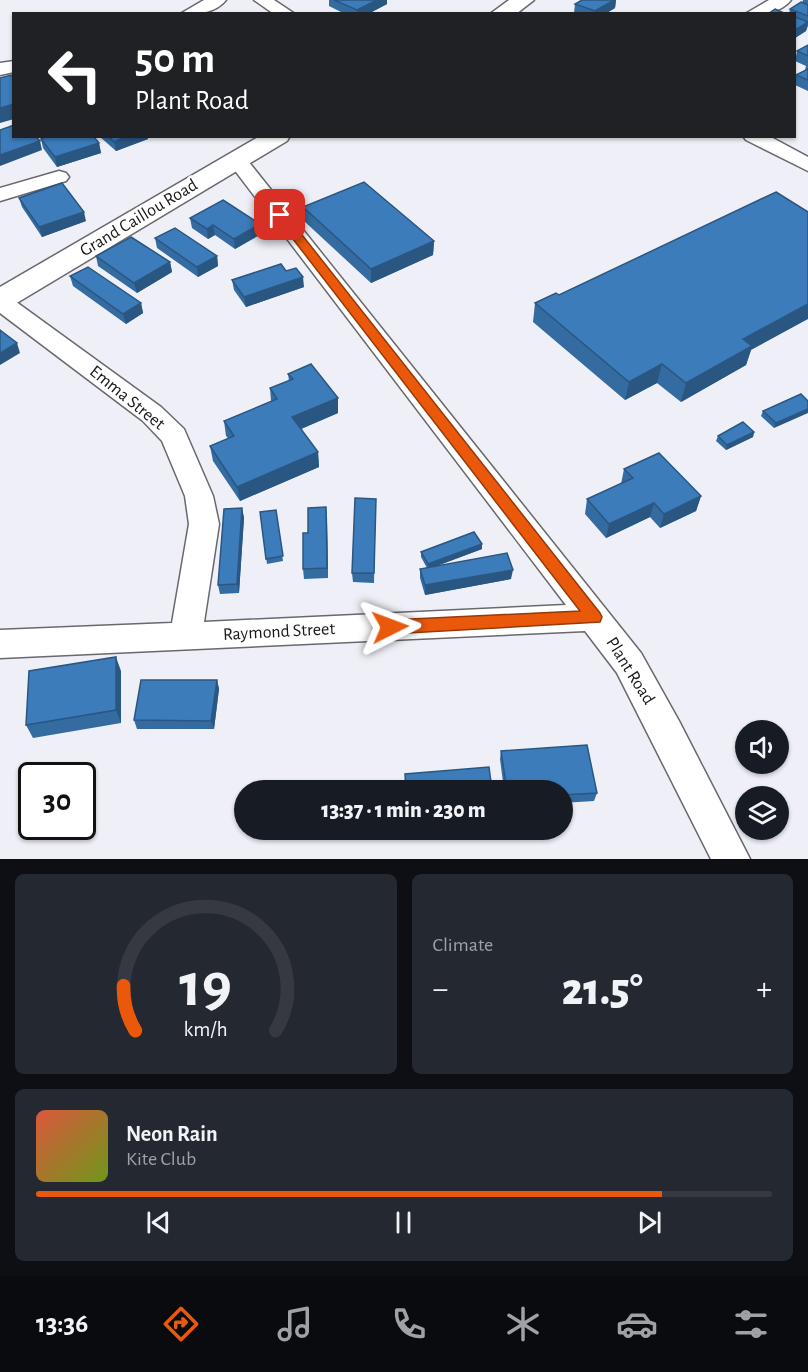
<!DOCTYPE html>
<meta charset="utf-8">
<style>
:root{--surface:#171b24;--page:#242831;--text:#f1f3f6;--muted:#9ea1a6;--line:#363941;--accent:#ea580c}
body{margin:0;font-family:"Alegreya Sans",sans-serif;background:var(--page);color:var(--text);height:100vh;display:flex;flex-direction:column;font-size:22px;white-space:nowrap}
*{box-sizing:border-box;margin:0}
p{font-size:20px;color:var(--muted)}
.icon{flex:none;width:33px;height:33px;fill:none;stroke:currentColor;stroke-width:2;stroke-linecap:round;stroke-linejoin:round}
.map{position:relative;height:859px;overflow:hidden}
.details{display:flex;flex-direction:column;gap:15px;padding:15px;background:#0d0f14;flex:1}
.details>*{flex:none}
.banner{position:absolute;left:12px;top:12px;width:784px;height:126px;border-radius:0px;box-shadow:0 2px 4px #0004;background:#202124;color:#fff;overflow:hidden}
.fabs{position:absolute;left:735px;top:720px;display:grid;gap:12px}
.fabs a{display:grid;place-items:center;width:54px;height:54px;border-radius:50%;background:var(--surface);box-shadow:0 2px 4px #0004;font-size:30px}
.speed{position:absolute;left:18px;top:762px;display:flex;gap:12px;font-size:30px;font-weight:700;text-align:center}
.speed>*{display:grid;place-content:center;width:78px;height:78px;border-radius:50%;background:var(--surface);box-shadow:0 2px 4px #0004;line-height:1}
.speed .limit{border:3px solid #111;border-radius:9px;background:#fff;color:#111}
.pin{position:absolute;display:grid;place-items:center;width:51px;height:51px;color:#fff;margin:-26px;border-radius:12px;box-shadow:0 3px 9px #0006}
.me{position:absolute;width:66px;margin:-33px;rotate:87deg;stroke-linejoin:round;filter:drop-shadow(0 0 4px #0008)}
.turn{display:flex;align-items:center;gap:21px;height:126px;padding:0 24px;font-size:27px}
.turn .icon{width:78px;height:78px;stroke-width:2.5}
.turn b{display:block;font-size:42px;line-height:51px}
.big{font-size:45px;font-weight:800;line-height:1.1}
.details .card{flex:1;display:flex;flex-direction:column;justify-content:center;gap:9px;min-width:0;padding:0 21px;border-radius:9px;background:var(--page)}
.details .dial{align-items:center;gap:0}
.dial svg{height:156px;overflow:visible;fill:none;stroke:var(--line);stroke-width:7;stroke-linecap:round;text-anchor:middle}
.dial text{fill:var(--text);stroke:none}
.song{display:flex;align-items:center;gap:18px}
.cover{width:72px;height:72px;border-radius:9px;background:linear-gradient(135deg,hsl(10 70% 55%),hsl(80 70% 35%))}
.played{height:6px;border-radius:3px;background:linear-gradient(90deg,var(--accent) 85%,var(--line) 85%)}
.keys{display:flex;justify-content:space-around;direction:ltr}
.heat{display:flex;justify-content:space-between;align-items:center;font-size:33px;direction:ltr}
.details .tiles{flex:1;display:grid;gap:15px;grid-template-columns:1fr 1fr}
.card:last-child{grid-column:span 2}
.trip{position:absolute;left:234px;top:780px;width:339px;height:60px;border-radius:30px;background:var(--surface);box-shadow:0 2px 4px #0004;font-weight:800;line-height:60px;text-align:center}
.tabs{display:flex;height:96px;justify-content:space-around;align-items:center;background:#090b0e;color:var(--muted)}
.tabs .icon{width:42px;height:42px}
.tabs .current{color:var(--accent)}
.tabs b{font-size:27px;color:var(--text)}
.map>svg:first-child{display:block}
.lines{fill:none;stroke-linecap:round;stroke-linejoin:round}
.minor-casing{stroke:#68686e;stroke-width:3}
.secondary-casing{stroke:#68686e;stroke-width:3}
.minor{fill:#fff;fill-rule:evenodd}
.secondary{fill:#fff;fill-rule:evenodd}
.wall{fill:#346ba0}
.shaded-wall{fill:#2a5782}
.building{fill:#3c7cba;stroke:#2a5782;stroke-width:1.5}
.route{fill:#ea580c;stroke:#983908;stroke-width:1.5}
.labels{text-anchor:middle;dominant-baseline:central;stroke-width:5;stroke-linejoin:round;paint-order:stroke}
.street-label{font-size:18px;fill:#18181b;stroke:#fff}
</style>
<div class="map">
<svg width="808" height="859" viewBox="0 0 808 859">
<rect width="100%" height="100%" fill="#efeff7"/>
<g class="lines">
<defs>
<g id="minor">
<path d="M204,0H226C215,14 196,14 180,14Z"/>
<polygon points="254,0 274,0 295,14 274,14"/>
<path d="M769,0H791C780,14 761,14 745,14Z"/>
<polygon points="14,61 14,72 0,75 0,63"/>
<polygon points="743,136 769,136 808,157 808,171 746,140"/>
<polygon points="237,154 244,156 641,653 679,721 750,859 711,859 617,673 585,631 0,658 0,630 172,623 189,524 185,496 162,441 143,421 0,313 0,293 8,296 161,407 184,429 213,496 219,524 204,622 566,605 230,164 227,160 230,156"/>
<polygon points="59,171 66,173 69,177 66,181 0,201 0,188"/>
</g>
<g id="secondary">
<polygon points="509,0 534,0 516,14 490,14"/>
<polygon points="260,136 290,136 287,141 10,307 0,309 0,287"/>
</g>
</defs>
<use href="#minor" class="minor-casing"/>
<use href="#secondary" class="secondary-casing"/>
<use href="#minor" class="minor"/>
<use href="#secondary" class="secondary"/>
</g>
<g class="wall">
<polygon points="329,0 387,0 387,4 368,14 345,14 329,6"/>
<polygon points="582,0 616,0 615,8 605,14 574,13 575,4"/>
<polygon points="803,0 808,0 808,26 806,31 795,38 795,14 789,14 790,9 802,3"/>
<polygon points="808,45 808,91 795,85 796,75 805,70 806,66 795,61 797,51"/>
<polygon points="99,136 147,136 148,139 116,151"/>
<polygon points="41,139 99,143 101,153 57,167 43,148"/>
<polygon points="19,198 86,221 42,237 22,207"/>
<polygon points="303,207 434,241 433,255 371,283 304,221"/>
<polygon points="190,218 261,234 235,249 215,235 208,239 192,228"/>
<polygon points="155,238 217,256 218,266 198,277 157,248"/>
<polygon points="96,256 170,262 172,272 137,293 98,266"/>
<polygon points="286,271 304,287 246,307 234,290 232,280"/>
<polygon points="70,276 141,303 143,313 126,324 73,286"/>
<polygon points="559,295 751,350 746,365 681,402 657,383 625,400 533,322 535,303"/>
<polygon points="288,374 338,398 338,413 301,429 318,452 319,467 240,501 213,461 210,446 229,439 226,436 224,421 271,401 270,388 289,381"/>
<polygon points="801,394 774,428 761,416 763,411"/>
<polygon points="754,432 753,437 726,450 716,441 718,436"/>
<polygon points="624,469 701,496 696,511 660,528 650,517 606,538 585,514 587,499 621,484"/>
<polygon points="376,499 374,583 353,582 352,573"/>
<polygon points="242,508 244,518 239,593 220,594 218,585"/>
<polygon points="276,510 283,561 267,564 260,512"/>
<polygon points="327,517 328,578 304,579 303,569 308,533"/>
<polygon points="482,544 482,549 437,566 511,579 425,595 420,578 420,569 427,568 421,557 421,552"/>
<polygon points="121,671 121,723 33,738 26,725"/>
<polygon points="217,680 219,689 214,729 137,729 134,720"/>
<polygon points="501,751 597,793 594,801 562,803 562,790 504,790 500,759"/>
<polygon points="409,830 496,830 496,831 410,838"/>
</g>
<g class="shaded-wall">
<polygon points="377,0 387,0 387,4 368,14 357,14 357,10"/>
<polygon points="614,0 616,0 615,8 605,14 595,14 595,11"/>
<polygon points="808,22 806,31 795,38 797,29"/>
<polygon points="14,104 14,119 0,123 0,108"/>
<polygon points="127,136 147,136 148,139 116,151 114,142"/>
<polygon points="40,141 42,150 0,166 0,155"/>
<polygon points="99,143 101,153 57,167 55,157"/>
<polygon points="84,212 86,221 42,237 39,227"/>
<polygon points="260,224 261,234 235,249 234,239"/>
<polygon points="213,225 215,235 208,239 207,229"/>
<polygon points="434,241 433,255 371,283 371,269"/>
<polygon points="217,256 218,266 198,277 197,267"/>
<polygon points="170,262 172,272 137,293 134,283"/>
<polygon points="303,277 304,287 246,307 244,297"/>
<polygon points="141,303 143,313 126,324 123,314"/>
<polygon points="808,304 808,319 751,350 746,365 681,402 686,383 743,339"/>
<polygon points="17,343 20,353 0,365 0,353"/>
<polygon points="662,364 657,383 625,400 629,382"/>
<polygon points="338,398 338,413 294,432 292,417"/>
<polygon points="808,409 808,413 774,428 776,423"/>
<polygon points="754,432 753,437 726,450 727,445"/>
<polygon points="318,452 319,467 240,501 237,487"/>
<polygon points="701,496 696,511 660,528 664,514"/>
<polygon points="654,503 650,517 606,538 609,524"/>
<polygon points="326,507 327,517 328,578 327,568"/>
<polygon points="242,508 244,518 239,593 237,584"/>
<polygon points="482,544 482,549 428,569 428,564"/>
<polygon points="513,570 511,579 425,595 425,585"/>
<polygon points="116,657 121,671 121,723 116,710"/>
<polygon points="217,680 219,689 214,729 211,721"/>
</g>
<g class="building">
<polygon points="334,0 377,0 357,10"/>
<polygon points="582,0 614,0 595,11 575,4"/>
<polygon points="801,2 808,5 808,16 790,9"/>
<polygon points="775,9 786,14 768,14"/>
<polygon points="795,17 808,22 797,29 795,28"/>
<polygon points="808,45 808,56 797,51"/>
<polygon points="808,69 808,80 796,75"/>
<polygon points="11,75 14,78 14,104 0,108 0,78"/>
<polygon points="14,125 14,136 35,136 40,141 0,155 0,130"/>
<polygon points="48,136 93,136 99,143 55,157 41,139"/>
<polygon points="108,136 127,136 114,142"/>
<polygon points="364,182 434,241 371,269 303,207"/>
<polygon points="62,183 84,212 39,227 19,198"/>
<polygon points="776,192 808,212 808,304 743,339 752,346 686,383 662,364 629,382 535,303 556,293 559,295"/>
<polygon points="223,200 260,224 234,239 213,225 207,229 190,218"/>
<polygon points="175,228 217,256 197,267 155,238"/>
<polygon points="131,237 170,262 134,283 96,256"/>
<polygon points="281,264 286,271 296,268 303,277 244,297 232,280"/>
<polygon points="88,267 141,303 123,314 70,276"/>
<polygon points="0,330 17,343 0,353"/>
<polygon points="311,364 338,398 292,417 318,452 237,487 210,446 234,436 224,421 277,399 270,388 293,379 288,374"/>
<polygon points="801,394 808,401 808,409 776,423 763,411"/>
<polygon points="743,422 754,432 727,445 718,436"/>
<polygon points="659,453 701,496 664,514 654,503 609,524 587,499 633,478 624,469"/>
<polygon points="355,498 376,499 374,573 352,573"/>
<polygon points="326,507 327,568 303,569 303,533 308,533 308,508"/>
<polygon points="242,508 237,584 218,585 224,509"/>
<polygon points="276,510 283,556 266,559 260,512"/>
<polygon points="474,532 482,544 428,564 421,552"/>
<polygon points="507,553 513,570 425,585 420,569"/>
<polygon points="116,657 116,710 26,725 29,671"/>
<polygon points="141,680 217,680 211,721 134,720"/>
<polygon points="587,745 597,793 562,795 562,790 507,790 501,751"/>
<polygon points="489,767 492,790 406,790 405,774"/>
</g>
<polygon class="route" points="280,211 284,212 600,613 602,617 600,622 390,634 384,632 382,627 384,622 390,620 580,611 276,217 275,215"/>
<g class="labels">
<g class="street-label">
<text transform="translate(139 218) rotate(-31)">Grand Caillou Road</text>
<text transform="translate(127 398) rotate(39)">Emma Street</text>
<text transform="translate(279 632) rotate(-3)">Raymond Street</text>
<text transform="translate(630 671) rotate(58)">Plant Road</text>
</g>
</g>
</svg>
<div class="fabs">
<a><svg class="icon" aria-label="sound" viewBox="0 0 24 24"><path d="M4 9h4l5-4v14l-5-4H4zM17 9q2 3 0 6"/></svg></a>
<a><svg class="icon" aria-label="layers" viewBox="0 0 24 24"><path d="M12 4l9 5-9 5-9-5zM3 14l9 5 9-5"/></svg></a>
</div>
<div class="speed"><div class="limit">30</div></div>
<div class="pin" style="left:280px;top:215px;background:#d93025"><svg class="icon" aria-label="arrive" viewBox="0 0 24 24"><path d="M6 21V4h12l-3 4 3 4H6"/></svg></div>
<svg class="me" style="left:390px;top:627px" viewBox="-20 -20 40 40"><path d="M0-17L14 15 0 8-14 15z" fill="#ea580c" stroke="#fff" stroke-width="4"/></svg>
<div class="trip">13:37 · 1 min · 230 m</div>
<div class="banner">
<div class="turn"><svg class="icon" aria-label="left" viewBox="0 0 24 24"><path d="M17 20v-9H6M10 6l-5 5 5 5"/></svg><div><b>50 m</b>Plant Road</div></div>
</div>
</div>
<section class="details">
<div class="tiles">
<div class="card dial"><svg viewBox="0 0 100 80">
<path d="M14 69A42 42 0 1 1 86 69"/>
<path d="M14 69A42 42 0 0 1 8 46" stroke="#ea580c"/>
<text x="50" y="56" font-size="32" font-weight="700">19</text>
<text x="50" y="72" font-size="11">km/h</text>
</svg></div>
<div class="card"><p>Climate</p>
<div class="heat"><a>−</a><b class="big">21.5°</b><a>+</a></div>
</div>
<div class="card">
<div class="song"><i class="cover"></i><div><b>Neon Rain</b><p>Kite Club</p></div></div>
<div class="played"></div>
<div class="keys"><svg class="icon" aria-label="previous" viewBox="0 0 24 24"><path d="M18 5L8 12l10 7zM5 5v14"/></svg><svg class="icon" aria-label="pause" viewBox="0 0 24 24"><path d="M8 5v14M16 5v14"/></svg><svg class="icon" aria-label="next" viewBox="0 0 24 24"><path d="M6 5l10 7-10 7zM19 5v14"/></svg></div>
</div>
</div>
</section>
<nav class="tabs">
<b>13:36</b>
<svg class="icon current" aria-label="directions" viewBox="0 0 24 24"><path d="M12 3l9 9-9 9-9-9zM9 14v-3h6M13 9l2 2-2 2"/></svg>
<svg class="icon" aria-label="music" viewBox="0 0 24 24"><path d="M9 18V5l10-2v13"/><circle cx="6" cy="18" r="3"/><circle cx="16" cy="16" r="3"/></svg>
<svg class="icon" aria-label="phone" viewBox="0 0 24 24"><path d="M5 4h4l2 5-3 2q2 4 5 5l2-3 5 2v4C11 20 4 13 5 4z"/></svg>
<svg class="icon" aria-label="climate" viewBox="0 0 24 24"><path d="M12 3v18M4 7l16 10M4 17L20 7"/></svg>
<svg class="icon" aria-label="car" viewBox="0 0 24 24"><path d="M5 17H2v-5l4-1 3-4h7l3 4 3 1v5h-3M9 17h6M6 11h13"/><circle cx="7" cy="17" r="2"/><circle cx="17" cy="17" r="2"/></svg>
<svg class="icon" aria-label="filters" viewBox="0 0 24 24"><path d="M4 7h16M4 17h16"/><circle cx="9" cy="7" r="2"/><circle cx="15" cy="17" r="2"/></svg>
</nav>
